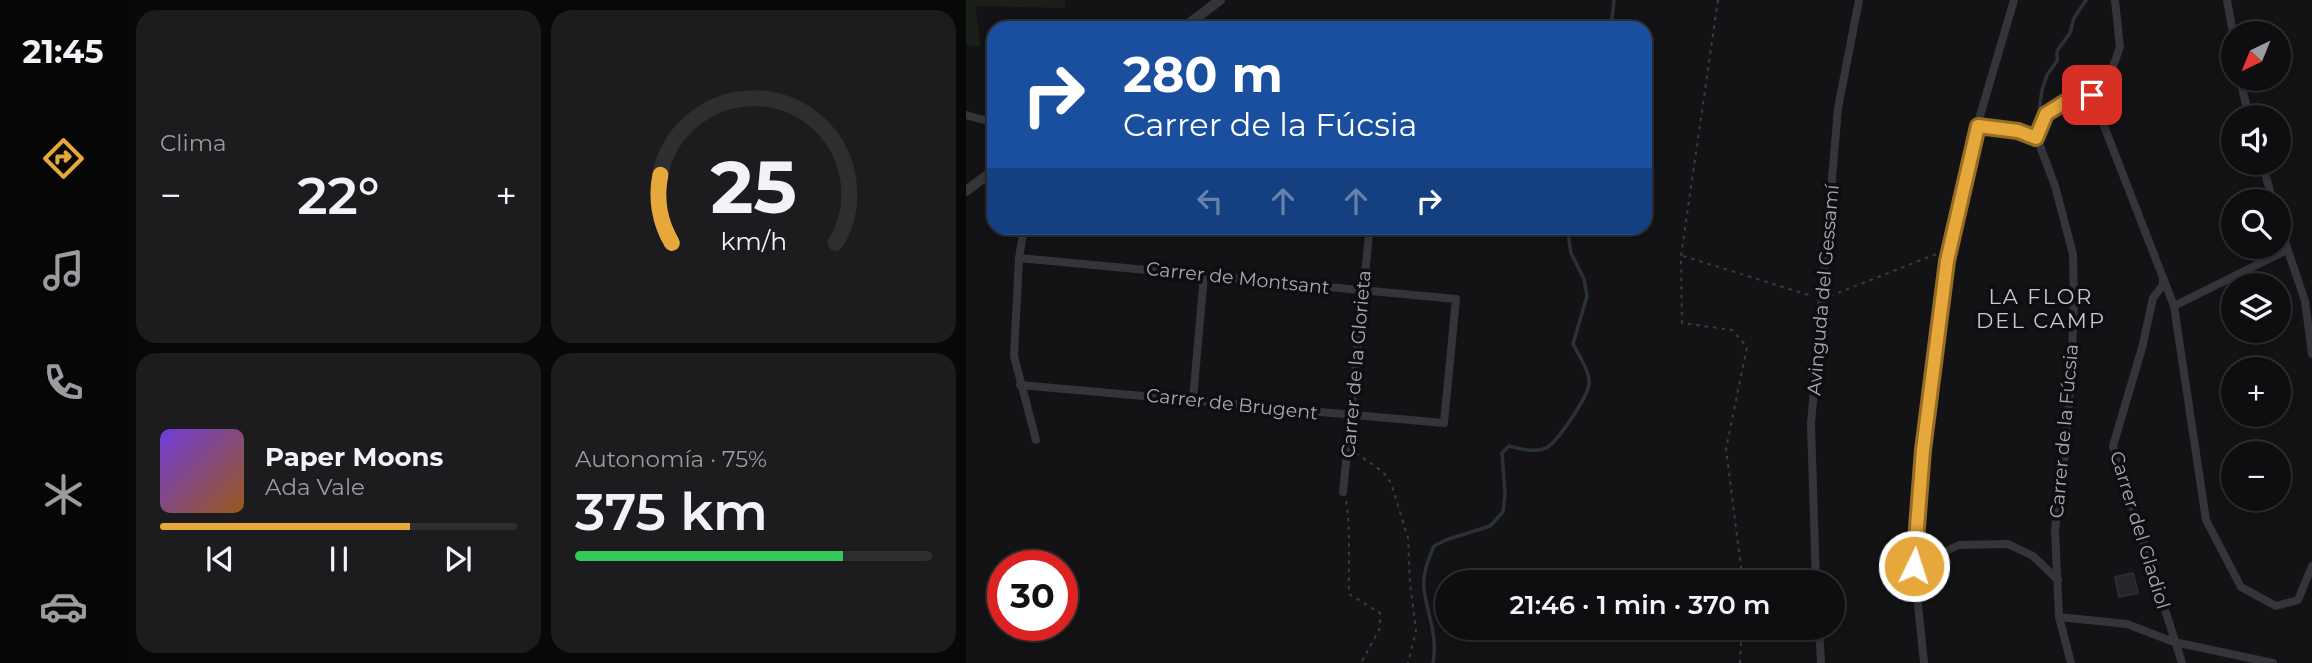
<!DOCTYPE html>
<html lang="es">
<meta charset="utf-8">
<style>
:root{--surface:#0e0e10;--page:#1c1c1e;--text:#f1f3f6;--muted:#9b9c9f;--line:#2e2e30;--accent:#e6a83a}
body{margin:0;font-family:Montserrat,sans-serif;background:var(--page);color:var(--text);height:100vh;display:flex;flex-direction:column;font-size:26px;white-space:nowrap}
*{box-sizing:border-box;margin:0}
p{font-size:23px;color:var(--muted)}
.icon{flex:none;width:38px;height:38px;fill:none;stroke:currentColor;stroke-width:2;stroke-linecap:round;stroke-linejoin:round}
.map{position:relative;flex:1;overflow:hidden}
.panel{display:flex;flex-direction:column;gap:10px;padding:10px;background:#080809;width:840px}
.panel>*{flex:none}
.guide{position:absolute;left:21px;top:21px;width:665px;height:214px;border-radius:21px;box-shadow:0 4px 10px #0003,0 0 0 2px var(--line);background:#1a4fa0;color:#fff;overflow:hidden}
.needle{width:46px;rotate:223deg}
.fabs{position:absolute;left:1255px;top:21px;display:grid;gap:14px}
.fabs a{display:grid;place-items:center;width:70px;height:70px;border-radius:50%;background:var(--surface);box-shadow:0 4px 10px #0003,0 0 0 2px var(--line);font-size:35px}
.speed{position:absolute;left:21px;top:550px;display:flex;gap:14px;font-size:35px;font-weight:700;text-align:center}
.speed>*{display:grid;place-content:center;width:91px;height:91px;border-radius:50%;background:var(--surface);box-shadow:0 4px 10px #0003,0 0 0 2px var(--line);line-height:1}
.speed .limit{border:10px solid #d22;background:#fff;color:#111}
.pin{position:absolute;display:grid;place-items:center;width:60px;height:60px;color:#fff;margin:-30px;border-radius:14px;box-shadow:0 4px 10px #0006}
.me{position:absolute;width:77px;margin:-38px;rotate:4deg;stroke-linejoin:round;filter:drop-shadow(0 0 5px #0008)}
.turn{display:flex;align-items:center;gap:24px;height:147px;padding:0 21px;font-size:32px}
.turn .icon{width:91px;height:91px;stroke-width:2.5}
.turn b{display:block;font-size:49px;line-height:60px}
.lanes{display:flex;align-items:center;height:66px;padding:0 21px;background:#0003;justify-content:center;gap:35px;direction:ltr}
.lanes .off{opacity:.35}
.big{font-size:52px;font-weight:600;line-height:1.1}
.panel .tile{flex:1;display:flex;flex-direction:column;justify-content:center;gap:10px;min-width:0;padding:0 24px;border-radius:21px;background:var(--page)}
.panel .dial{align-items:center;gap:0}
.dial svg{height:182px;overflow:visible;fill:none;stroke:var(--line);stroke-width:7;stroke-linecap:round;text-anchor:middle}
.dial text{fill:var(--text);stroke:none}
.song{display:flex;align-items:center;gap:21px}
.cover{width:84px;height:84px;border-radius:10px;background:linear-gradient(135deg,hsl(260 70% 55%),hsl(30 70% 35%))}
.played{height:7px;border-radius:4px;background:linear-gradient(90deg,var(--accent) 70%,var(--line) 70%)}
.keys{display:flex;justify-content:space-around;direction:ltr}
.heat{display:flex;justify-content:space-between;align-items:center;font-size:38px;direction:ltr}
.charge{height:10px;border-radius:5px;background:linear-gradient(90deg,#34c759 75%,var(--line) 0)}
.panel .tiles{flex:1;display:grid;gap:10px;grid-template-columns:repeat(2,1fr)}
.trip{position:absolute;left:469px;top:570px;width:410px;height:70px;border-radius:35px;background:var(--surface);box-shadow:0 4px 10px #0003,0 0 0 2px var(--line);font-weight:600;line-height:70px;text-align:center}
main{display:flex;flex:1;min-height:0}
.tabs{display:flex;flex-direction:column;width:126px;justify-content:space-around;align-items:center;background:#060606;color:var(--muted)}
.tabs .icon{width:49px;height:49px}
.tabs .selected{color:var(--accent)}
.tabs b{font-size:32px;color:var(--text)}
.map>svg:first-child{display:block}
.green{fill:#1a1f1a}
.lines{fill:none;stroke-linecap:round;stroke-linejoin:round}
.stream{stroke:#2a3238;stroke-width:3.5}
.building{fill:#262629;stroke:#2d2d31;stroke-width:2}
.path{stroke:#3b3c40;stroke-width:2;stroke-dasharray:3.5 5;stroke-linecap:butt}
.minor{stroke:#343539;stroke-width:8}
.tertiary{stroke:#343539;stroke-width:10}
.route-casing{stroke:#966d26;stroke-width:18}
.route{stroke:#e6a83a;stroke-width:12}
.labels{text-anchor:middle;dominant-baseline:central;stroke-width:7;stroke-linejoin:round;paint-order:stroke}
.street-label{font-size:19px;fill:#a6aab4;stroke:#0e0e10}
.neighbourhood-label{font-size:21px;letter-spacing:2px;fill:#c6c9d1;stroke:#0e0e10}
</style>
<main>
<nav class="tabs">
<b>21:45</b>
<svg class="icon selected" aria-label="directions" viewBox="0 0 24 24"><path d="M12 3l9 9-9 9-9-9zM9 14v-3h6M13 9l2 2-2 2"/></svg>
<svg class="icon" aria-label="music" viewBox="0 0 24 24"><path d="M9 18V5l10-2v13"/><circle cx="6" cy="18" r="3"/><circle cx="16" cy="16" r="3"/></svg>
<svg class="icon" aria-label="phone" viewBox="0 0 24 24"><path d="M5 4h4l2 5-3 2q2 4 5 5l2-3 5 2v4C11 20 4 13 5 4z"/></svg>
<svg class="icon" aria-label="climate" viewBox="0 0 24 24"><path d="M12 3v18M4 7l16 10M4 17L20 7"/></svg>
<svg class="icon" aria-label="car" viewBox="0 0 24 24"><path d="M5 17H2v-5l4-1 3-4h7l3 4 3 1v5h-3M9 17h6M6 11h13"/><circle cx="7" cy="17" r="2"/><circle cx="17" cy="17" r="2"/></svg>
</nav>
<section class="panel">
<div class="tiles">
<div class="tile"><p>Clima</p>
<div class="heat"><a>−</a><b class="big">22°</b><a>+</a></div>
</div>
<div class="tile dial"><svg viewBox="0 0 100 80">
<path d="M14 69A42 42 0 1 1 86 69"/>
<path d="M14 69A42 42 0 0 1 9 39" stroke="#e6a83a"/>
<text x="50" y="56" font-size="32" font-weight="700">25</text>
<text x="50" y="72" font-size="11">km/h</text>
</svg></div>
<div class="tile">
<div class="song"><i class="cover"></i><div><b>Paper Moons</b><p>Ada Vale</p></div></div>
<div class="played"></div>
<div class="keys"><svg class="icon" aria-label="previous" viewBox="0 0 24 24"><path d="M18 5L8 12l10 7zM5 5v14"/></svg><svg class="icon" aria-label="pause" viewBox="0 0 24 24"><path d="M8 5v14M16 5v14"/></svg><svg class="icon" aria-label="next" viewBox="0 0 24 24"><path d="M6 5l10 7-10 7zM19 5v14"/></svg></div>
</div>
<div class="tile"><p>Autonomía · 75%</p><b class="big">375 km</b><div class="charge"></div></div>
</div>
</section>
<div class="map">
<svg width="1346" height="663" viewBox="0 0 1346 663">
<rect width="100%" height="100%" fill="#131315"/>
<polygon class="green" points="0,0 99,0 99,8 9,6 15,47 0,45"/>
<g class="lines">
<g class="stream">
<polyline points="645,28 648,0"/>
<polyline points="1073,112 1076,90 1081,75 1091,61 1091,51 1104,33 1108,18 1120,0"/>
<path d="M467,663C472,637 462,616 458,590C456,575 462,560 468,546L480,540L524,526L537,512L539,494L536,453L543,446C554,449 569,453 580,448C592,442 622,396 623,384C624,371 613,356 607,344L621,296L618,279L605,253L601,228"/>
</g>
</g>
<polygon class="building" points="1167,573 1172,593 1153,597 1149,577"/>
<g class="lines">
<g class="path">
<polyline points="752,0 715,256 716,323 766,330 781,347 760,449 777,583"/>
<polyline points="717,256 846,296"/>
<polyline points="864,296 973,253"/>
<polyline points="390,453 417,472 425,483 442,538 444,583 450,631 442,663"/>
<path d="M380,501C385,532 382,563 383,594L414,613V628L395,663"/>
<polyline points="774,663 776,628"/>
</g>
<g class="minor">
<polyline points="1261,0 1267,33"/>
<polyline points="1274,79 1283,117"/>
<polyline points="1126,95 1208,306 1240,520 1275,587 1310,606 1332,600 1346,566"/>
<polyline points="0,115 25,122"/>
<polyline points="1011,126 1052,131 1071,138 1089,186 1107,254 1108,300 1105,377 1099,453 1089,530 1093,617 1105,663"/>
<polyline points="1071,138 1080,114 1102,100 1126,95 1146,69 1154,47 1149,0"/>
<polyline points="1296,163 1307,201"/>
<polyline points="1312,221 1339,301 1346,354"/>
<polyline points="58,228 53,258 48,356 70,440"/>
<polyline points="53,258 490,299 478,423 54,385"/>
<polyline points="1197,278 1197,285 1187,298 1176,348 1147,446 1216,663"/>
<polyline points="1208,306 1321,250"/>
<polyline points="227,399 238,275"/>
<polyline points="377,492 403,235"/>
<polyline points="948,566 993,545 1042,544 1067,556 1092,580"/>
<polyline points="850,583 845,424 872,108 893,0"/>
<polyline points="1093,617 1161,624 1208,642 1307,663"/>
<polyline points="853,628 855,663"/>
<polyline points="958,663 948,566 957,450 981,261 1011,126 1048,0"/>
</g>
<g class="tertiary">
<polyline points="217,28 254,0"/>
<polyline points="25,122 28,124"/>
<polyline points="0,191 28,170"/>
</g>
</g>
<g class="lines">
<defs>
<polyline id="route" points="948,566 957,450 981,261 1012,126 1052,131 1070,138 1080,114 1102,100 1126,95"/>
</defs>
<use href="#route" class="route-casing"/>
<use href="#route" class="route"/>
</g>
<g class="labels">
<g class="street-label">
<text transform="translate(272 278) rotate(6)">Carrer de Montsant</text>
<text transform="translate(857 290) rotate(-85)">Avinguda del Gessamí</text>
<text transform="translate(390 364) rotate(-85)">Carrer de la Glorieta</text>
<text transform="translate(266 404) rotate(6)">Carrer de Brugent</text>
<text transform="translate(1098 431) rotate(-85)">Carrer de la Fúcsia</text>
<text transform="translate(1174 530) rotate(73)">Carrer del Gladiol</text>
</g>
<g class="neighbourhood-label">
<text x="1075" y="296">LA FLOR<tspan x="1075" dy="24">DEL CAMP</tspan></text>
</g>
</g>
</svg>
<div class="fabs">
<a><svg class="needle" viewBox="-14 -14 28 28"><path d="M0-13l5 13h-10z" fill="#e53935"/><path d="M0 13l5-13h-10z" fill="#9b9c9f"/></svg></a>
<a><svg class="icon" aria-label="sound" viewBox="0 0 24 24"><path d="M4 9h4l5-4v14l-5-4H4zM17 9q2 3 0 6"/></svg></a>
<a><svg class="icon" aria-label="search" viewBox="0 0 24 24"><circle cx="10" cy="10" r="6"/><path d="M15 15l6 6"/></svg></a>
<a><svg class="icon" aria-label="layers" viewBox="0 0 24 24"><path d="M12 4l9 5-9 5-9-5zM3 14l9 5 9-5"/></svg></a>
<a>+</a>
<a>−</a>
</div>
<div class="speed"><div class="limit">30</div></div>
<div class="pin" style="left:1126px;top:95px;background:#d93025"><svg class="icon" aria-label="arrive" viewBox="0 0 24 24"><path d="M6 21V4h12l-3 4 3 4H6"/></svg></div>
<svg class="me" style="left:948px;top:566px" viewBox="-20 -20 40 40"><circle r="17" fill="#e6a83a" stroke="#fff" stroke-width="3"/><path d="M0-11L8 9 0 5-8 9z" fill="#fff"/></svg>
<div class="trip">21:46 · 1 min · 370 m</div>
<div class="guide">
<div class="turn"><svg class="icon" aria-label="right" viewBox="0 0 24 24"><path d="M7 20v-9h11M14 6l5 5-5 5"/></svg><div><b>280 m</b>Carrer de la Fúcsia</div></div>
<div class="lanes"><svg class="icon off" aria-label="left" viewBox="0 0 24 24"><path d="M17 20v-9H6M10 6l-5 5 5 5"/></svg><svg class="icon off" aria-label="ahead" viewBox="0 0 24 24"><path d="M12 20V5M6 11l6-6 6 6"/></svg><svg class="icon off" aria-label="ahead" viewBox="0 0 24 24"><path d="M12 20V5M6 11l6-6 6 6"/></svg><svg class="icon" aria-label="right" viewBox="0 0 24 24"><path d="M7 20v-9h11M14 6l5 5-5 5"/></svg></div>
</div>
</div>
</main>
